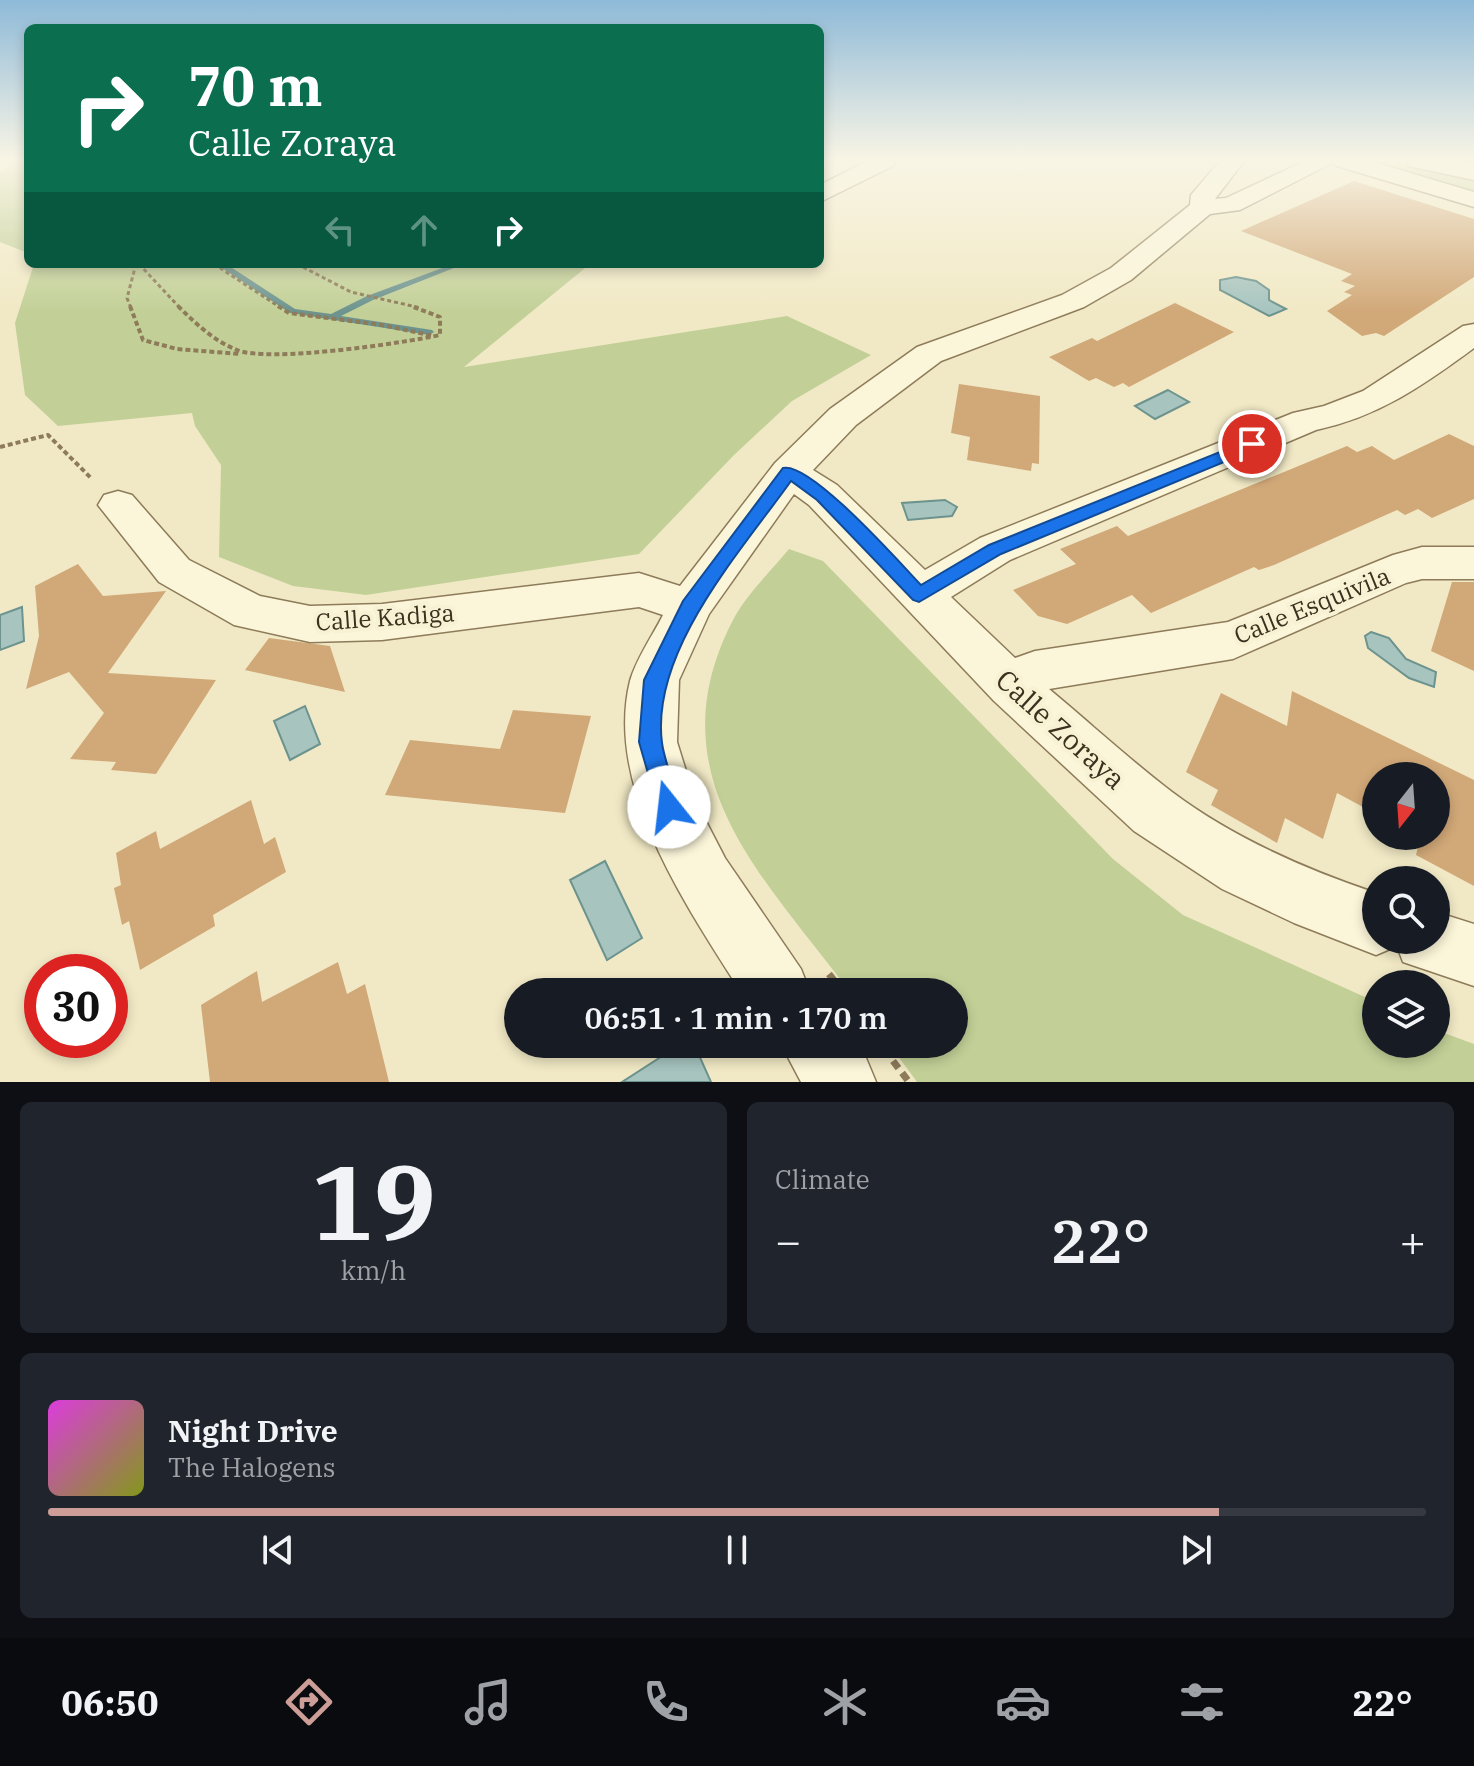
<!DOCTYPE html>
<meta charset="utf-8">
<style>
:root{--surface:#171b24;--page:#20242c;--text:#f1f3f6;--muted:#9ea1a6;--line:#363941;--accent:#cd9d98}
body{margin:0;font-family:"IBM Plex Serif",serif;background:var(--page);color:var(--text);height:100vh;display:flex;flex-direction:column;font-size:30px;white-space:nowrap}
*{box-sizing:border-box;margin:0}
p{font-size:26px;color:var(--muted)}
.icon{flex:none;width:44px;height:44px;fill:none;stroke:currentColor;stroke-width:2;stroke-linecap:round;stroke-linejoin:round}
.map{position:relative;height:1082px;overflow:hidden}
.panel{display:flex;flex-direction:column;gap:20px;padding:20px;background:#0d0f14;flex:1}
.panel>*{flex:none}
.banner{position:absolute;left:24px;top:24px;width:800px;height:244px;border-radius:12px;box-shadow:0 4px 12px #0003;background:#0b6e4f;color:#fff;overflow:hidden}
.needle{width:52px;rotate:197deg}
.buttons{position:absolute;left:1362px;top:762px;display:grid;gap:16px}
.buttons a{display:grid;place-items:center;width:88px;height:88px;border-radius:50%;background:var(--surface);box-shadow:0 4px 12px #0003;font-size:40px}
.speed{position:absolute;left:24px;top:954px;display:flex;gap:16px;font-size:40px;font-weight:700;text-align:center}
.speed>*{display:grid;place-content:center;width:104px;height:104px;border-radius:50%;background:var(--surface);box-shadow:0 4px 12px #0003;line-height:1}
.speed .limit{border:12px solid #d22;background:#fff;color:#111}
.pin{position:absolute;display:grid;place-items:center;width:68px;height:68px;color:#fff;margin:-34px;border:4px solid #fff;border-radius:50%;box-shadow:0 2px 8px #0007}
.me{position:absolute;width:88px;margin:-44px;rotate:344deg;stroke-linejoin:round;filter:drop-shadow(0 0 6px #0008)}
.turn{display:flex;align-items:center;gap:28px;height:168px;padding:0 32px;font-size:36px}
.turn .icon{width:104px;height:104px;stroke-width:2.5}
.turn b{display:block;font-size:56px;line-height:68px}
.lanes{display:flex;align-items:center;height:76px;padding:0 32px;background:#0003;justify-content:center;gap:40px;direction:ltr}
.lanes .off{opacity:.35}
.big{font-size:60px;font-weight:600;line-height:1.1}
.panel .tile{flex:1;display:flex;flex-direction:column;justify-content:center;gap:12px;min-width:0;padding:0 28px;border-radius:12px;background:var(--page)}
.panel .dial{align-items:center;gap:0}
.dial b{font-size:104px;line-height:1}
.song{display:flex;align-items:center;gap:24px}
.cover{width:96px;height:96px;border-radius:12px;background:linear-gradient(135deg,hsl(300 70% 55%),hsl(70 70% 35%))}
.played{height:8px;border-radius:4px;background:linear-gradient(90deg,var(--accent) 85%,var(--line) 85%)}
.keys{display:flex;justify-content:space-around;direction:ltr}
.heat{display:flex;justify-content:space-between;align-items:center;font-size:44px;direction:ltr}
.panel .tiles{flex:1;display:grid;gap:20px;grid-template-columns:1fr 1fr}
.tile:last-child{grid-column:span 2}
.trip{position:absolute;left:504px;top:978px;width:464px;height:80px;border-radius:40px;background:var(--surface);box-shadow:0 4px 12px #0003;font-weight:600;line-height:80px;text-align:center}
.menu{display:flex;height:128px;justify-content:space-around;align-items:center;background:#090b0e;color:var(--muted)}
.menu .icon{width:56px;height:56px}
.menu .current{color:var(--accent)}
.menu b{font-size:36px;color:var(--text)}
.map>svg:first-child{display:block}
.green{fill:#c2d097}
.water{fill:#a7c4bf;stroke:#6c938e;stroke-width:2}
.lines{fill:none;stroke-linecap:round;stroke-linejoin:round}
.stream{fill:#6c938e;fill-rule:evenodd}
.building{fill:#d1a878}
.service-casing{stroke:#8d7b59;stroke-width:3}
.minor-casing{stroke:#8d7b59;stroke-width:3}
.tertiary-casing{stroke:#8d7b59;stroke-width:3}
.path-far2{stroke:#8d7b59;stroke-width:3;stroke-dasharray:4 3;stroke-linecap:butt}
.path-far1{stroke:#8d7b59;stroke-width:4;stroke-dasharray:5 3;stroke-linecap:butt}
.path{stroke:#8d7b59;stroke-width:7;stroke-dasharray:9 6;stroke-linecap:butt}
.service{fill:#fbf5d9;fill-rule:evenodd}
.minor{fill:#fbf5d9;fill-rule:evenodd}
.tertiary{fill:#fbf5d9;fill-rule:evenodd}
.route{fill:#1a73e8;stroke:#114b97;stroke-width:2}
.labels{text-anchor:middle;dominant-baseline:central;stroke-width:8;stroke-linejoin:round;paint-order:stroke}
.street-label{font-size:24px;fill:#3c301e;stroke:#f8f2d5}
.near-street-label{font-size:28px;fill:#3c301e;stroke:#f8f2d5}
</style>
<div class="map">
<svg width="1474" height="1082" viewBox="0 0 1474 1082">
<rect width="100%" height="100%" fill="#f1e9c5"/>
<g class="green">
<polygon points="12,161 28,161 28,253 0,242 0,174"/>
<polygon points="1397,163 1474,178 1474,195 1389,168"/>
<polygon points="34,264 590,264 464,367 787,316 871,355 792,401 734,455 639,554 366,595 293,586 219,557 221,465 195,426 192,413 58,426 25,395 15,323"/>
<path d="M789,549L823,561L1113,859L1183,915L1376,1002V1044H1436V1030L1474,1044V1082H917L889,1044H954V992H850C762,875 653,775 733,620C746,595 771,571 789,549Z"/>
</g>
<g class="water">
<polygon points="1236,277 1256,281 1269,290 1269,300 1286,309 1269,316 1220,290 1220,280"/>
<polygon points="1168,390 1189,402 1155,419 1135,406"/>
<polygon points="945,500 957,507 952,516 908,520 902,503"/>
<polygon points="22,607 24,641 0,650 0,615"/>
<polygon points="1371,632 1389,638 1406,659 1436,672 1434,687 1409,678 1368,648 1365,636"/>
<polygon points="305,706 320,744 290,760 274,721"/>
<polygon points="605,861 642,938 607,960 570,880"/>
<polygon points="681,1044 694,1044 711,1082 622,1082"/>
</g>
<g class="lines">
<polygon class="stream" points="216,264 226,264 295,309 331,314 367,296 453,264 464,264 373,300 341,316 432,330 434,332 429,335 290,313"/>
</g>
<g class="building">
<polygon points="1354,181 1474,219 1474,277 1384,336 1376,333 1362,336 1327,311 1352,295 1344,292 1355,286 1341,281 1352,274 1241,231"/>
<polygon points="1175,303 1234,332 1129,387 1123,383 1114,387 1096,378 1089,381 1049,357 1092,338 1097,341"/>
<polygon points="959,384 1040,396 1039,464 1032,463 1031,471 967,460 970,437 951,433"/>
<polygon points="1449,434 1474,446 1474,499 1432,518 1418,509 1405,515 1397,510 1274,565 1259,570 1254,567 1151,613 1132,595 1067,624 1038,616 1013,590 1076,564 1060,549 1117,526 1128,536 1347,446 1357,452 1372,446 1394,460"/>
<polygon points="78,564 103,596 166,591 108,673 216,680 156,774 111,770 116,762 70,759 104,713 69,672 26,689 39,636 35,586"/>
<polygon points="1452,582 1474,582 1474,671 1431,651"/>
<polygon points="269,638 330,646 345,692 245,670"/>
<polygon points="1292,691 1474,780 1474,886 1416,855 1420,838 1416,836 1436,836 1436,776 1376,776 1376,814 1337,793 1323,839 1285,818 1277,843 1211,805 1218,790 1186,772 1221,693 1287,726"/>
<polygon points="513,710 591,716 565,813 385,795 410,740 500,749"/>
<polygon points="251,800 264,844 275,837 286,872 213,915 215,926 140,970 129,921 122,925 114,888 121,885 116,853 156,831 160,849"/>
<polygon points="338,962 347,994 365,984 389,1082 210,1082 201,1005 257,971 262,1002"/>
</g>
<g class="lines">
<defs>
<polygon id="service" points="1453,161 1474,162 1474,168 1454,163"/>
<g id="minor">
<polygon points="867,161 896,161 893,166 820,202 820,185"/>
<path d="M1220,161H1244L1215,199L1226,198L1305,161H1370L1474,192V207L1337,166L1334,162L1240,210L1210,214L1131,280L1084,307L941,361L856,425L813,470L837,485L925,570L980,538L1293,413L1324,406L1363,391L1463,326L1474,324V348C1424,385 1378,417 1316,430L1010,560L951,597L1015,658L1035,651L1228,622L1393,555L1422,547H1474V579H1422L1406,583L1233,659L1049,689C1090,723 1130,760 1172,792C1233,838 1305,869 1376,893V940H1436V912L1474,924V986L1403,962L1397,946L1376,955L1294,923L1222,889L1134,831L994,701L809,505L794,494L709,614L679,680L677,742L695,800L725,858L801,969L810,992H741C687,907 604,787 630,681C636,659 653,635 663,615L639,607L382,640L310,642L234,625L159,582L98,505L104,495L118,491L132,495L189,560L260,596L310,606L382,604L639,573L680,586L775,463L830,409L917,347L1062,295L1111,268L1190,205L1191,195Z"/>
<polygon points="781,1044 856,1044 866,1058 876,1082 801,1082"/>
</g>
<polygon id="tertiary" points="1406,161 1453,161 1474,166 1474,180 1409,166"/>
</defs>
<use href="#service" class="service-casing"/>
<use href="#minor" class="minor-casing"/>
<use href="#tertiary" class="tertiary-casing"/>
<g class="path-far2">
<polyline points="139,264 180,308"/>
<polyline points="214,264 281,308"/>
<polyline points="297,264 351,292 421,308"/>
<polyline points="131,308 127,298 136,264"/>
</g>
<g class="path-far1">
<polyline points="130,306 143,340 177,349 240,354"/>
<path d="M178,306C195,323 214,341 237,350C268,363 404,343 440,335V317L411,306"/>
<polyline points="278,306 289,313 382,325 434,336"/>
<polyline points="0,447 48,435 92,479"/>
</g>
<g class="path">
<polyline points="829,974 843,992"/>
<polyline points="893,1061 909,1082"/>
</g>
<use href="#service" class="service"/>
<use href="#minor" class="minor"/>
<use href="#tertiary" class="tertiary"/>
</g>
<linearGradient id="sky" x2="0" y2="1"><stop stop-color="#8ebad8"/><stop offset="0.51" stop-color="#f9f5e5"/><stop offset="1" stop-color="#f9f5e5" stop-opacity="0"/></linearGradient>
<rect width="1474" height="313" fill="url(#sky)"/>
<path class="route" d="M1252,439L1260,444L1258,448L1001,554L919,602L913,600L817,500L791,481C741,551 650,651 662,743C665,764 675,786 681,807L677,815L669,819L660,815L639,742L644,680L683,601L783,468C810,461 900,563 921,585L989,545Z"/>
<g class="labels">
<g class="street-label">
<text transform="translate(1312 605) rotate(-22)">Calle Esquivila</text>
<text transform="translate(385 617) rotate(-4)">Calle Kadiga</text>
</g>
<g class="near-street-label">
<text transform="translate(1061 729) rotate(42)">Calle Zoraya</text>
</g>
</g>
</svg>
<div class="buttons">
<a><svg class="needle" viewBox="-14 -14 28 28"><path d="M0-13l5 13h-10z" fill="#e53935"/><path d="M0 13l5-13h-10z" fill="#9ea1a6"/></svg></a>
<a><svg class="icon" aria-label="search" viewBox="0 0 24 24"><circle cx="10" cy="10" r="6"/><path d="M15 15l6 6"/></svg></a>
<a><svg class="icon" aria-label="layers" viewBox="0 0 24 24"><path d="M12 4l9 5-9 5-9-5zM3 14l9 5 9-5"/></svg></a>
</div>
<div class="speed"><div class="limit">30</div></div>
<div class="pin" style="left:1252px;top:444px;background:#d93025"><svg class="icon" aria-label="arrive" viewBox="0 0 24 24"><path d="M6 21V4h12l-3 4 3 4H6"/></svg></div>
<svg class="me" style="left:669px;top:807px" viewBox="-20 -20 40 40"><circle r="19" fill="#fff"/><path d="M0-13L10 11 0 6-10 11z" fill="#1a73e8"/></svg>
<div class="trip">06:51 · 1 min · 170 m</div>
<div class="banner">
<div class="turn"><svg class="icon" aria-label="right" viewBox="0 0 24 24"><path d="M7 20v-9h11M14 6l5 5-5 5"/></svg><div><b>70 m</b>Calle Zoraya</div></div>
<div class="lanes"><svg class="icon off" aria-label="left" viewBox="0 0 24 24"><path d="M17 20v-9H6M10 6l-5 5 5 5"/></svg><svg class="icon off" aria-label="ahead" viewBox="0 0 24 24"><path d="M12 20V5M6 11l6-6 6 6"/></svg><svg class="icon" aria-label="right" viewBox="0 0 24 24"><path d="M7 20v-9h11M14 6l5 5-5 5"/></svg></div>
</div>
</div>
<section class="panel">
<div class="tiles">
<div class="tile dial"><b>19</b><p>km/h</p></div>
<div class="tile"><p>Climate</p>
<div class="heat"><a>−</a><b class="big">22°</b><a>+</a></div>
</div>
<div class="tile">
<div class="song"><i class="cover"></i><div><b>Night Drive</b><p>The Halogens</p></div></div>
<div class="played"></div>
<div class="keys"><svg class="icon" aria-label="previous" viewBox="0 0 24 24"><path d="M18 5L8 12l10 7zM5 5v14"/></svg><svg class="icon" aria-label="pause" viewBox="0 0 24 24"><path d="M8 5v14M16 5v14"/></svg><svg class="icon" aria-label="next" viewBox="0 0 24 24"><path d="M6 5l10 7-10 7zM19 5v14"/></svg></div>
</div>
</div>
</section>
<nav class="menu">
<b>06:50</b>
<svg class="icon current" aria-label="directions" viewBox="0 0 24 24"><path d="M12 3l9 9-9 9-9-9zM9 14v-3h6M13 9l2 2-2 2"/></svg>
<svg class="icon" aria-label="music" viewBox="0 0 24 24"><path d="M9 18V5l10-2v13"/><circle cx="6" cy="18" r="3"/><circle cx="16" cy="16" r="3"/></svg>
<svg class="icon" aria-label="phone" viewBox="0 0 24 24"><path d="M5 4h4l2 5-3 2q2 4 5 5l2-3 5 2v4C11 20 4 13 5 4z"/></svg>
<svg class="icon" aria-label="climate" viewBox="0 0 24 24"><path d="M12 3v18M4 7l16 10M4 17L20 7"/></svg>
<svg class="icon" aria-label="car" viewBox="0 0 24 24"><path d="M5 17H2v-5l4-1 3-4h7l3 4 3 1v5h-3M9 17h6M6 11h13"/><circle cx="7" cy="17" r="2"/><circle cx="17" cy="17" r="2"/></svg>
<svg class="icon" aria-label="filters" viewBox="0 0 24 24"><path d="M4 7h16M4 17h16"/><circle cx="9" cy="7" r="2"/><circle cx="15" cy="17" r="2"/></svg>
<b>22°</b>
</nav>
